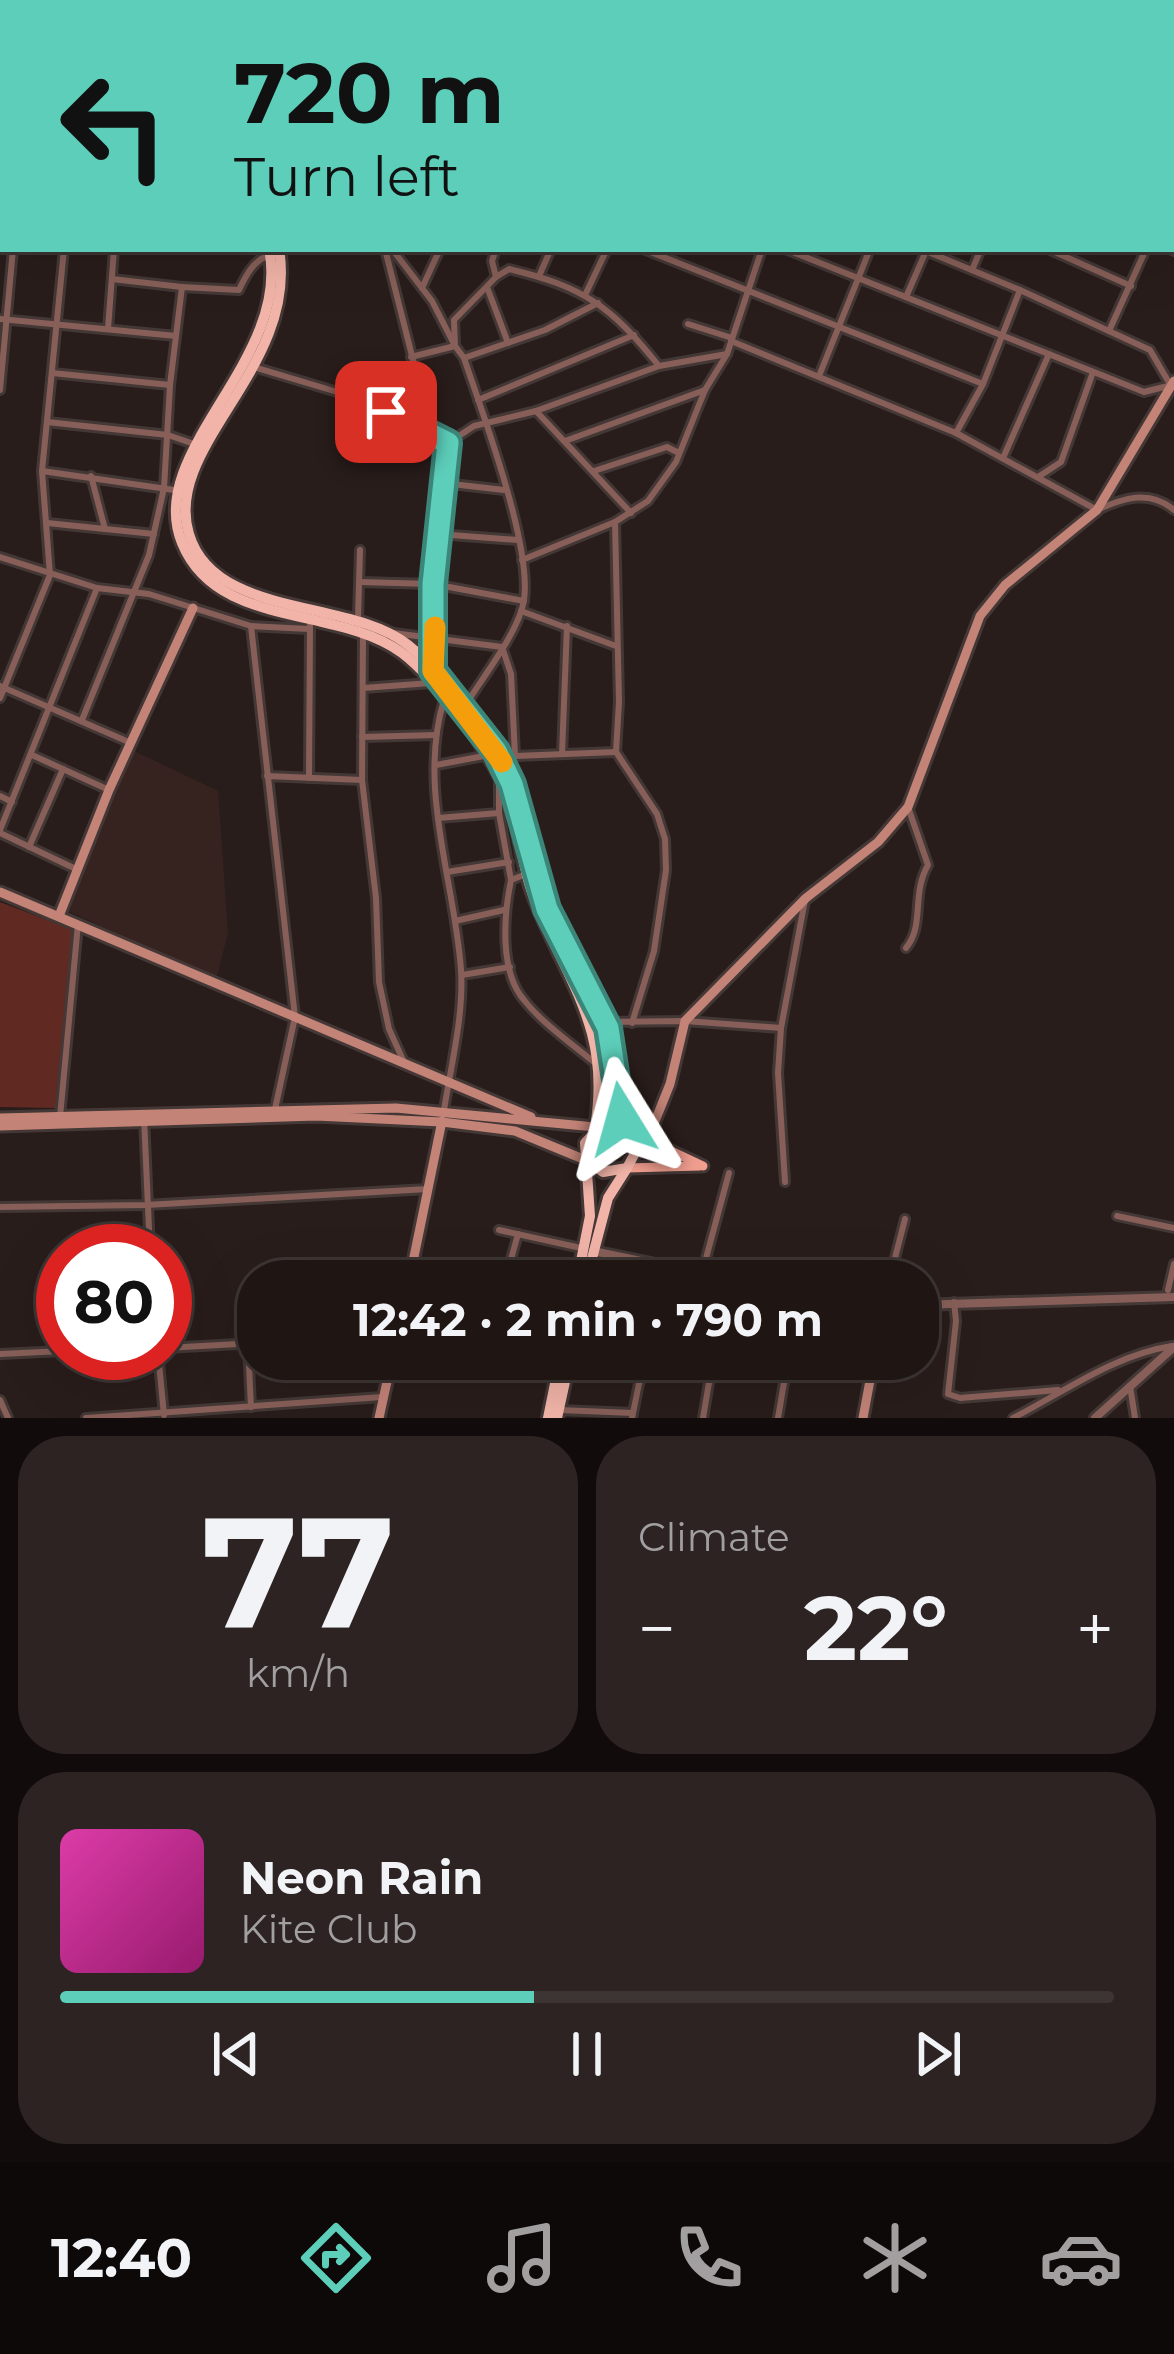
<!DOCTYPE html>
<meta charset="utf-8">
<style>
:root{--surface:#1f1614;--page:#2c2322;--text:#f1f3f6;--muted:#a19fa0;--line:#3c3534;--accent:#5cceba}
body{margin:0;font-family:Montserrat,sans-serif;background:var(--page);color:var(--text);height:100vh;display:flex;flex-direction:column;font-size:45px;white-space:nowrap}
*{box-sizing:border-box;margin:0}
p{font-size:39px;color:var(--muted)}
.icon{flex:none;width:66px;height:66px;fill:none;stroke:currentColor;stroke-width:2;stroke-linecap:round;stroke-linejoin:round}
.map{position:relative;height:1418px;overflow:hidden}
.side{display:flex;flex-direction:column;gap:18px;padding:18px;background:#110c0b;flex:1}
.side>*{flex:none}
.banner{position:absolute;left:0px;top:0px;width:1176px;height:252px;box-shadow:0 12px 48px #0002,0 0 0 3px var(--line);background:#5cceba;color:#111;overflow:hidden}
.speed{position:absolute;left:36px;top:1224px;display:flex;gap:24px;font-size:60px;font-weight:700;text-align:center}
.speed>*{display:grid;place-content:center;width:156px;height:156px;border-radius:50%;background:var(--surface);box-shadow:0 12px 48px #0002,0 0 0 3px var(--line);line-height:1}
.speed .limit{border:18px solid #d22;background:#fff;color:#111}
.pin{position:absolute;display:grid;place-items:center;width:102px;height:102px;color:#fff;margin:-51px;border-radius:24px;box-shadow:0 6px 18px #0006}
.me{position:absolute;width:132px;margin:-66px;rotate:352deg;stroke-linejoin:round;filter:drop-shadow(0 0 9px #0008)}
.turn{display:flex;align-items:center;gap:42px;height:252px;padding:0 36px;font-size:54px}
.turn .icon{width:156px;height:156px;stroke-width:2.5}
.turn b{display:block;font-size:84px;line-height:102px}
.big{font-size:90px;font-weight:700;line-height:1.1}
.side .widget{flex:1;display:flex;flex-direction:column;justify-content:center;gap:18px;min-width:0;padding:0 42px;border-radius:48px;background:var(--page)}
.side .dial{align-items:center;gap:0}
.dial b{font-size:156px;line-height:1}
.song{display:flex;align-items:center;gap:36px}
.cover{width:144px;height:144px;border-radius:18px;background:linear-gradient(135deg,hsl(320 70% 55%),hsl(320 70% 35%))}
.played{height:12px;border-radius:6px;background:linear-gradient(90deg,var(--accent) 45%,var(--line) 45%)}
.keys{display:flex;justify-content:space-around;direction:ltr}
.heat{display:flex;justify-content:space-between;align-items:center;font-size:66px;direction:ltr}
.side .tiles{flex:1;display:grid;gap:18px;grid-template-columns:1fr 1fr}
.widget:last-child{grid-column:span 2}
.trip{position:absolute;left:237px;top:1260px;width:702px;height:120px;border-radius:48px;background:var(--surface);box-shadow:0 12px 48px #0002,0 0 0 3px var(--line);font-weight:700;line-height:120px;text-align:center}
.menu{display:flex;height:192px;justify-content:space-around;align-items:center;background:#0c0908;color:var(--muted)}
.menu .icon{width:84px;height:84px}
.menu .current{color:var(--accent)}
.menu b{font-size:54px;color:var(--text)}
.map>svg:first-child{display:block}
.built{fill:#362320}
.pitch{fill:#602921}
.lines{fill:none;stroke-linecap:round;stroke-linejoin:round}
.minor-casing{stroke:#443836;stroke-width:12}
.tertiary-casing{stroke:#443836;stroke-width:14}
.secondary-casing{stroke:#443836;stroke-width:15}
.primary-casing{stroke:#443836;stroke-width:15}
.trunk-casing{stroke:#443836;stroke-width:16}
.minor{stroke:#875f58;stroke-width:6}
.tertiary{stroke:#875f58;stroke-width:8}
.secondary{stroke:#c38377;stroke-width:9}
.primary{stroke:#f19e8f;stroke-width:9}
.trunk{stroke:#f2b4a8;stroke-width:10}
.route-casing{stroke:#3c8679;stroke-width:30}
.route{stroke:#5cceba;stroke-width:21}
.slow{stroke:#f59e0b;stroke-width:21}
</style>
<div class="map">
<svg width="1174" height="1418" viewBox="0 0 1174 1418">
<rect width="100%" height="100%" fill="#291d1b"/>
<polygon class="built" points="132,750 218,791 228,933 216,979 66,910"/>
<polygon class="pitch" points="0,902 74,930 56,1108 0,1107"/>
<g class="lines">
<defs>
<g id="minor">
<polyline points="36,0 69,3"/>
<polyline points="453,0 459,3"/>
<polyline points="579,0 585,3"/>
<polyline points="730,0 734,3"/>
<polyline points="833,0 840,3"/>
<polyline points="971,0 988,3"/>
<polyline points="85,3 85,0"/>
<polyline points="186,3 186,0"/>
<polyline points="291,3 291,0"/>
<polyline points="343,3 344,0"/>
<polyline points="396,3 396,0"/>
<polyline points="550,3 552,0"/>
<polyline points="606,3 607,0"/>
<polyline points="776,3 777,0"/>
<polyline points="993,3 993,0"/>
<polyline points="1046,3 1047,0"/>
<polyline points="1100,3 1100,0"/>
<polyline points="1173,32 1174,32"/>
<polyline points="0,46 3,47"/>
<polyline points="1173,83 1174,83"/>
<polyline points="0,98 3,99"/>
<polyline points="0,150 3,150"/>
<polyline points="0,199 3,199"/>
<polyline points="385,249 432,435 448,443"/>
<polyline points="392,249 432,301 455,346 411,357"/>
<polyline points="643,249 983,384"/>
<polyline points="785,249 1144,392 1168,386"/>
<polyline points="921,249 1020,290 1150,350 1171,386"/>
<polyline points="1048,249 1131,286"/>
<polyline points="1170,249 1174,251"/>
<polyline points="972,270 981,249"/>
<polyline points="539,276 551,249"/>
<polyline points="496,277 492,261 496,249"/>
<polyline points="112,279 182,287"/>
<polyline points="487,287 508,343"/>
<polyline points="422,288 440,249"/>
<polyline points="586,293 607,249"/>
<polyline points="906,297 926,251"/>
<polyline points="0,319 176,336"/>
<polyline points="688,324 732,338"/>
<polyline points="108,329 114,249"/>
<polyline points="1109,331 1146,249"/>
<path d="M731,341L956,433L1097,510C1123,498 1150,489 1174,510"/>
<polyline points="464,358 545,330 598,303"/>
<polyline points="254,367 354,397 434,436"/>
<polyline points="52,373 170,385"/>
<polyline points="819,376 870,249"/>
<polyline points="0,390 13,249"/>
<polyline points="478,400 634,335"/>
<polyline points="536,411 631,513"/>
<polyline points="47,422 168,435 197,445"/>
<polyline points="956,433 983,384 1020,290"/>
<polyline points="565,441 705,390"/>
<polyline points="1003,458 1049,354"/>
<polyline points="42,471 181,491"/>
<polyline points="594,471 667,447 679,453"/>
<polyline points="91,476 105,529"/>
<polyline points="1038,477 1061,462 1093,372"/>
<polyline points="443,483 504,490"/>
<polyline points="47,523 154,534"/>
<polyline points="438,534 518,540"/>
<polyline points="0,557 97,588 149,594 251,626 309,629"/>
<polyline points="522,560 615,522"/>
<polyline points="359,582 433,584 524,601"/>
<polyline points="521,611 616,646"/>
<polyline points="358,618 360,550"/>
<polyline points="251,626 295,1017 275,1109"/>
<polyline points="393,633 502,647 511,674 515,756"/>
<polyline points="363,634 362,780 376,898 379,982 389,1029 403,1060"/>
<polyline points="433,669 433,584 448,443 474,426 536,411 659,366"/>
<polyline points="0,686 131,743"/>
<polyline points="363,688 431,683"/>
<polyline points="0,698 50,575 42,471 64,249"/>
<path d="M444,700C417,788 455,882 461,970C464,1014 451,1066 444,1110"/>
<path d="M465,706C482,678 519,632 524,600C532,545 483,415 464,358L455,346L454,320L496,277L509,269C584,287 611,306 659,366L727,354"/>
<path d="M82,720L149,555L164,488L170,385L182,287L239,290C245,277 254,259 270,255"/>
<polyline points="362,737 436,735"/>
<polyline points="562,754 567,626"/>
<polyline points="32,755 109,790"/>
<polyline points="436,765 484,756"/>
<polyline points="505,766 515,756 616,752"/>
<polyline points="267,776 362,780"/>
<polyline points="309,778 310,625"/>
<polyline points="499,783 499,813 511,880"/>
<polyline points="0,796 12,802"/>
<polyline points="438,818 499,813"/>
<polyline points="0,830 97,588"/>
<polyline points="0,833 78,870"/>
<polyline points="29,847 63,769"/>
<polyline points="447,872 509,862"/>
<path d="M529,873L511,880C504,914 499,971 524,1000C543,1024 572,1044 595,1063"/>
<polyline points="455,921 504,910"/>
<path d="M906,948C925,925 911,895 928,865L908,807"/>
<polyline points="462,975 510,967"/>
<polyline points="605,1022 685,1021 781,1028"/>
<polyline points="632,1023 654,951 666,870 665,839 657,814 616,752 619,702 615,522 648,501 676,462 705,390 727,354 762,249"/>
<polyline points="60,1117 78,924"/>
<polyline points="144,1118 150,1251"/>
<polyline points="785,1182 778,1073 781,1028 805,900"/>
<polyline points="0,1207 146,1205 428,1189"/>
<polyline points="1117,1216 1174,1228"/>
<polyline points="499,1230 581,1248"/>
<polyline points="702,1273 729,1173"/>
<polyline points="505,1281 518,1234"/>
<polyline points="660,1281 663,1265"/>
<polyline points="889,1281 905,1219"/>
<polyline points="1168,1290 1174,1264"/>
<polyline points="954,1302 956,1321 948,1394 960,1398 1058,1390"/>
<polyline points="248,1345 251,1407"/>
<polyline points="165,1348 258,1343"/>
<polyline points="158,1353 164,1415"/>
<polyline points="0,1354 63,1351"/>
<polyline points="811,1359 872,1370"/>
<polyline points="490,1376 494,1359"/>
<polyline points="1130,1386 1135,1418"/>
<polyline points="0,1400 8,1418"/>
<polyline points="559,1410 633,1413"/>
<polyline points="86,1418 382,1397"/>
<polyline points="632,1418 644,1359"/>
<polyline points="703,1418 713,1359"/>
<polyline points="778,1418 788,1359"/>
<path d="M1013,1418C1064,1392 1114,1355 1172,1346"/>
</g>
<g id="tertiary">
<polyline points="593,1251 737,1281"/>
<polyline points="918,1305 1174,1297"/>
<polyline points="1095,1418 1174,1347"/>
</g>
<g id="secondary">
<polyline points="0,892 531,1117"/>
<polyline points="59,916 109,790 193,608"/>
<polyline points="0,1118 396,1108 595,1127"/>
<polyline points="0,1126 316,1116 442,1122 515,1131 588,1161"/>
<polyline points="647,1141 670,1084 685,1021 806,898 878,842 908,807 980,616 1005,585 1097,510 1174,381"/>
<polyline points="409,1281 442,1121"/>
<polyline points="379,1418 392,1359"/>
<polyline points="863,1418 874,1359"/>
</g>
<g id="primary">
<polyline points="631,1132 703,1166"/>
<polyline points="627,1168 700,1166"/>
</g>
<g id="trunk">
<polyline points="231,3 232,0"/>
<polyline points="241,3 242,0"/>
<path d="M269,249C292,361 144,451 182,543C217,629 336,605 402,653C435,678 490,751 506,790C520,823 520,861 533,895C566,981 612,1027 595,1127"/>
<path d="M279,249C299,368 162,446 189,534C214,619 350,598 408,645C448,677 506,758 520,808C529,837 532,868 542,897C559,942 592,981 607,1027C617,1059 616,1093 624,1125"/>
<polyline points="577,1281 590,1216 585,1143 602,1124 616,1122 631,1132 635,1153 627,1168 603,1172 588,1161"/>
<polyline points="586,1281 608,1198 627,1168"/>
<polyline points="548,1418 560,1359"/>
<polyline points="557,1418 570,1359"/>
</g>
</defs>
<use href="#minor" class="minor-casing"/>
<use href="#tertiary" class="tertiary-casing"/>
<use href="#secondary" class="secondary-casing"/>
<use href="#primary" class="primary-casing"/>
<use href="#trunk" class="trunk-casing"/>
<use href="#minor" class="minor"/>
<use href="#tertiary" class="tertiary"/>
<use href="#secondary" class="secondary"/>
<use href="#primary" class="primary"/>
<use href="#trunk" class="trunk"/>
</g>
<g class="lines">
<defs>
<polyline id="route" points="386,412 448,443 433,584 433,671 496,751 512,784 547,909 608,1028 622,1119"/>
</defs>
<use href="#route" class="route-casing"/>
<use href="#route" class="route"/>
<polyline class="slow" points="435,627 433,671 502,762"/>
</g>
</svg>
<div class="speed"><div class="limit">80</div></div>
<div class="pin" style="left:386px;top:412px;background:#d93025"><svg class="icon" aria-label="arrive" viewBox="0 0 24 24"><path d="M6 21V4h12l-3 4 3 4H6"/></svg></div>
<svg class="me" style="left:622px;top:1119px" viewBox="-20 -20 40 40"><path d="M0-17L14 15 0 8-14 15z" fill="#5cceba" stroke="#fff" stroke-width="4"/></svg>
<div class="trip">12:42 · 2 min · 790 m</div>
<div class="banner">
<div class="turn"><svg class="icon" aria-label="left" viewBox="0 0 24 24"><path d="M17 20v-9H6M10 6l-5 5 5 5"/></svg><div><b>720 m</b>Turn left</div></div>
</div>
</div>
<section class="side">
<div class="tiles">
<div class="widget dial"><b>77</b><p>km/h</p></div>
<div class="widget"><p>Climate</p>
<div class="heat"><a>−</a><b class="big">22°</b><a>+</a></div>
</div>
<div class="widget">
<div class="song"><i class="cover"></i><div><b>Neon Rain</b><p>Kite Club</p></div></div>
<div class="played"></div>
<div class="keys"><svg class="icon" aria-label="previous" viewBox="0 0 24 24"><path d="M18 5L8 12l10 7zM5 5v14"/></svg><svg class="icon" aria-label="pause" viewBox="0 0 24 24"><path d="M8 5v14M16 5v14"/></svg><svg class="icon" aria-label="next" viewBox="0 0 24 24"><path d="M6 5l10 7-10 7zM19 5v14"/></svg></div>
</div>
</div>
</section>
<nav class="menu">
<b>12:40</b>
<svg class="icon current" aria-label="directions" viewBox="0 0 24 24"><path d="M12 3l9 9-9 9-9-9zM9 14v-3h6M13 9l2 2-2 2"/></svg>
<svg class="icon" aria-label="music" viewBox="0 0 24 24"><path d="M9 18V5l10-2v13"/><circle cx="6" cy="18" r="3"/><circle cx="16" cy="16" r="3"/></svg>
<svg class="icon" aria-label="phone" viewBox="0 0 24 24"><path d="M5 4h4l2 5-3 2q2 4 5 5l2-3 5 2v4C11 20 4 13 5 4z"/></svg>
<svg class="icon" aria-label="climate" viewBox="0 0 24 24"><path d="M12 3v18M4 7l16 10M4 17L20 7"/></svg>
<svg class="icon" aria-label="car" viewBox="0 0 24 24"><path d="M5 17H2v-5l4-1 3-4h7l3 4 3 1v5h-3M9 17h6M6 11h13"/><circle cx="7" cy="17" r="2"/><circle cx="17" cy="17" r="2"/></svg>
</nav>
